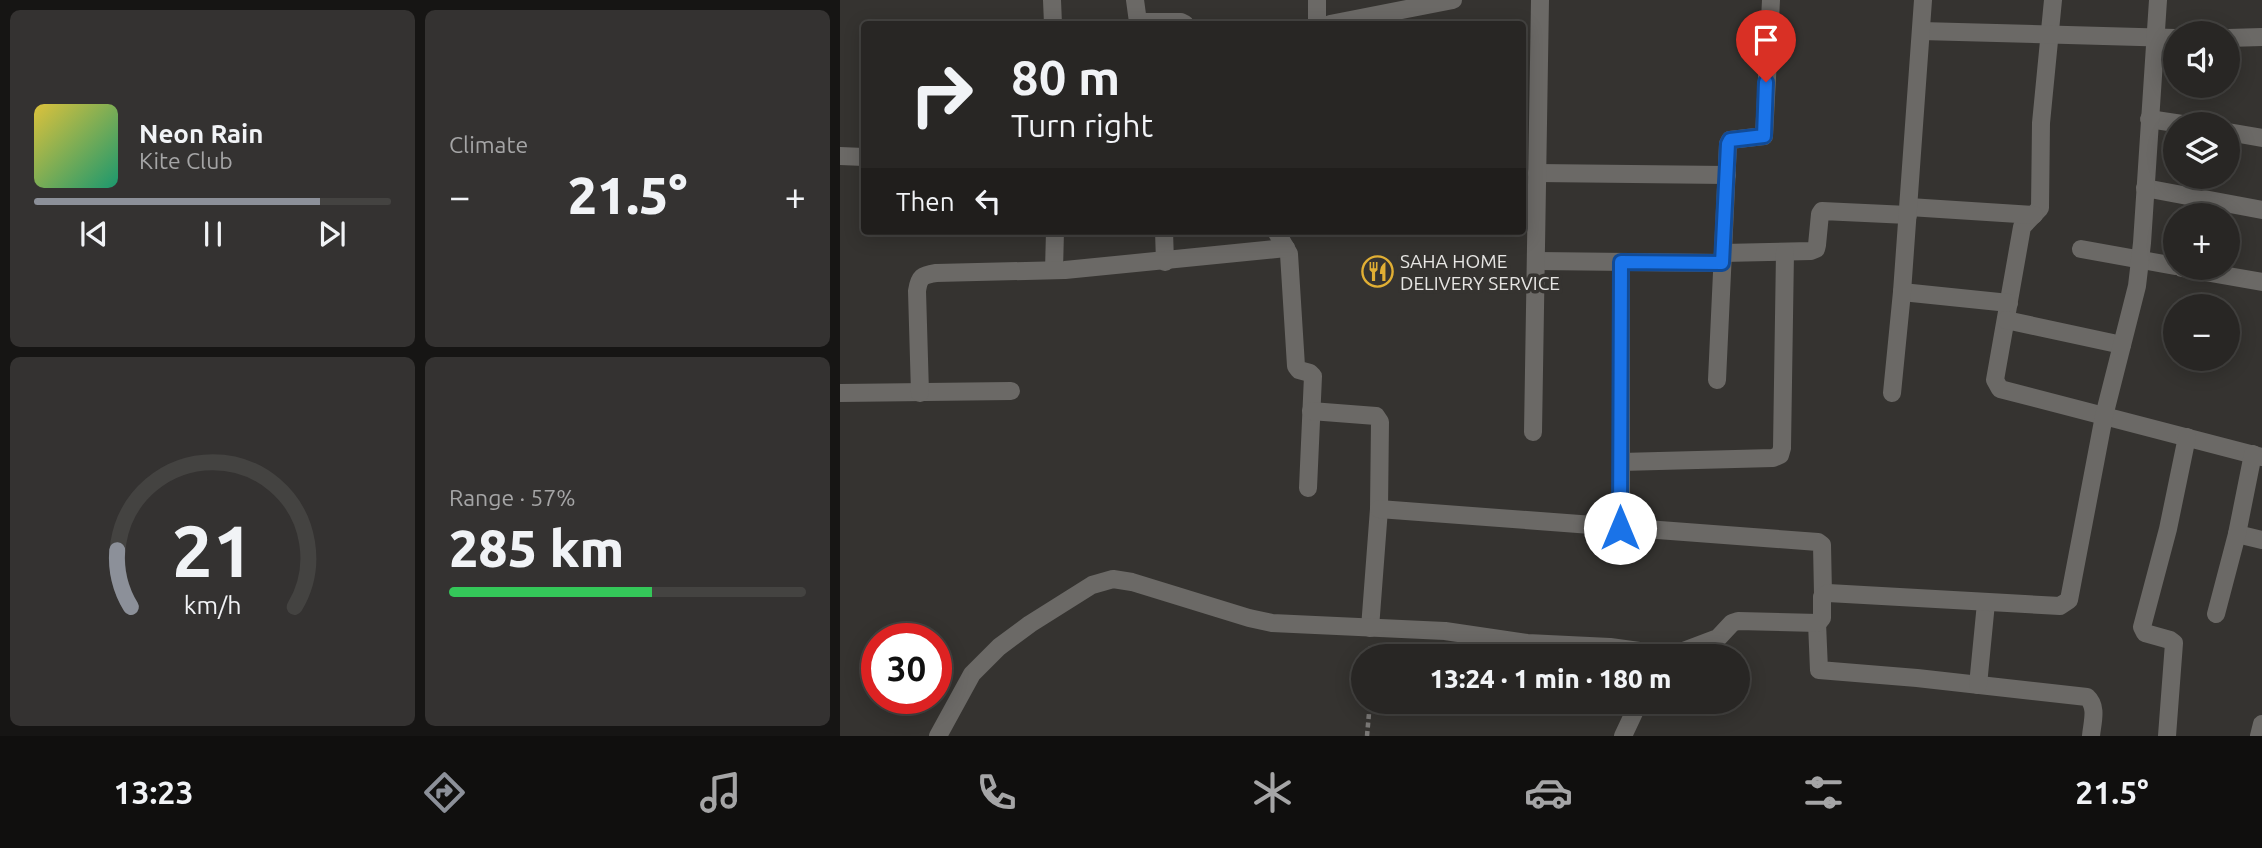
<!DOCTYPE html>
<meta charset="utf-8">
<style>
:root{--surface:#282624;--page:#343231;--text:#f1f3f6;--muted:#a5a5a6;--line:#444341;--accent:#8c9099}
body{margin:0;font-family:Ubuntu,sans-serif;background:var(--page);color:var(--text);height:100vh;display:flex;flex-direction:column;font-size:26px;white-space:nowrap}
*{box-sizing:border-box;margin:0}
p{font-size:23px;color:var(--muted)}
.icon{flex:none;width:38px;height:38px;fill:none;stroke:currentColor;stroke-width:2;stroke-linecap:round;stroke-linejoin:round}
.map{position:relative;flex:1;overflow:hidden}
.details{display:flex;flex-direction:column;gap:10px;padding:10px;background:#161514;width:840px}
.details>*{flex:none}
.guide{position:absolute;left:21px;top:21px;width:665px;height:214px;border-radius:7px;box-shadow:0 4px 18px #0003,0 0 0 2px var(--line);background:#282624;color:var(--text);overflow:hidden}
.tools{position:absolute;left:1323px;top:21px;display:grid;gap:14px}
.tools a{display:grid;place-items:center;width:77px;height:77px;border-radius:50%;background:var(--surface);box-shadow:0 4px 18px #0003,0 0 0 2px var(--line);font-size:35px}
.speed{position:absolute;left:21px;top:623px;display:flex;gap:14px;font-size:35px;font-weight:700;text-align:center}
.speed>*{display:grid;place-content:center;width:91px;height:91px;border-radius:50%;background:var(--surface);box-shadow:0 4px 18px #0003,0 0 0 2px var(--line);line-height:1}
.speed .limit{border:10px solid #d22;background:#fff;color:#111}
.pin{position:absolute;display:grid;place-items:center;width:60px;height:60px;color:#fff;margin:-72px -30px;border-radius:50% 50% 50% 0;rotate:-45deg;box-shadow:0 0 7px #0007}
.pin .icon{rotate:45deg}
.me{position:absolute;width:77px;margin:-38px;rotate:0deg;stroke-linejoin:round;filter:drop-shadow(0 0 5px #0008)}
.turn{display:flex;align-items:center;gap:24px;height:147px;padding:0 35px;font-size:32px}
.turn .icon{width:91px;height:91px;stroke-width:2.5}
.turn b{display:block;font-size:49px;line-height:60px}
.then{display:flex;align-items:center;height:66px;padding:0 35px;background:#0003;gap:14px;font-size:26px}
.big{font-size:52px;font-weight:800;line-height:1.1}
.details .tile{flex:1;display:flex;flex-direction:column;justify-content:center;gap:10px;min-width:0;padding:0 24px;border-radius:10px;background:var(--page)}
.details .dial{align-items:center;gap:0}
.dial svg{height:182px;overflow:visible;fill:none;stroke:var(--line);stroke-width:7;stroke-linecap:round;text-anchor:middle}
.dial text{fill:var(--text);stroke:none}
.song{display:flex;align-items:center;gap:21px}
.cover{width:84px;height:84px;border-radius:10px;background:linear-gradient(135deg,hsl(50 70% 55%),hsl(160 70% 35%))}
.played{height:7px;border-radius:4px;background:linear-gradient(90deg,var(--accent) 80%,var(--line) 80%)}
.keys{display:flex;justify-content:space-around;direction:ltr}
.heat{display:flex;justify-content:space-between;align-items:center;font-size:38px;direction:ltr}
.charge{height:10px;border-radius:5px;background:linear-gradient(90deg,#34c759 57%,var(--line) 0)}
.details .tiles{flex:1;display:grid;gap:10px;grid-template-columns:repeat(2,1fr)}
.trip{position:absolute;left:511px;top:644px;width:399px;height:70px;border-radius:35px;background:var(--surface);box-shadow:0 4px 18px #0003,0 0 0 2px var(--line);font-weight:800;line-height:70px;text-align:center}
.tab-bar{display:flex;height:112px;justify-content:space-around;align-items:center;background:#100f0e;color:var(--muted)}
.tab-bar .icon{width:49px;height:49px}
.tab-bar .on{color:var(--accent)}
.tab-bar b{font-size:32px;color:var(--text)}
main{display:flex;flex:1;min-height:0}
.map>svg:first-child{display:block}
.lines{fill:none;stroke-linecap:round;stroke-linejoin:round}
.path{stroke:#7a7876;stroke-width:4.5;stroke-dasharray:5 3.5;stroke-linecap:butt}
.minor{stroke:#6b6966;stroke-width:18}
.route-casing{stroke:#114b97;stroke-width:18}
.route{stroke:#1a73e8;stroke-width:12}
.labels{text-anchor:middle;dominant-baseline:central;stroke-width:7;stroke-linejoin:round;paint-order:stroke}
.poi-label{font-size:19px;fill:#e7e6e4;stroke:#353330;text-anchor:start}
</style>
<main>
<section class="details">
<div class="tiles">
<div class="tile">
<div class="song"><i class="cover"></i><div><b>Neon Rain</b><p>Kite Club</p></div></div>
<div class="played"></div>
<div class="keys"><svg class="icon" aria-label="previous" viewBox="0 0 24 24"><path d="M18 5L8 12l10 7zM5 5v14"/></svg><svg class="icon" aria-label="pause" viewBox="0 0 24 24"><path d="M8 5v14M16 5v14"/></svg><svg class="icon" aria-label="next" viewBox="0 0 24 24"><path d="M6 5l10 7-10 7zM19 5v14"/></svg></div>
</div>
<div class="tile"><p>Climate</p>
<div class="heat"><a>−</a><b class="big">21.5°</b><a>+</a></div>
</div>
<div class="tile dial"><svg viewBox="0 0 100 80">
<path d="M14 69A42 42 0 1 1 86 69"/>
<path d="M14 69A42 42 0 0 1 8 44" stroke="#8c9099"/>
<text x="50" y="56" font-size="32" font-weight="700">21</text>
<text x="50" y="72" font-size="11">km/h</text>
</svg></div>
<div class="tile"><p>Range · 57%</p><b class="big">285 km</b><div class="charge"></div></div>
</div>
</section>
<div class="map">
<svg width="1422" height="736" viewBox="0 0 1422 736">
<rect width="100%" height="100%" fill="#353330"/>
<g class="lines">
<g class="path">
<polyline points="531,646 531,656"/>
<polyline points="527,736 530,702"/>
</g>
<g class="minor">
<polyline points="212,0 213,24"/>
<polyline points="295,0 298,22 341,22 345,24"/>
<polyline points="477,0 477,24"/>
<polyline points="1213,0 1201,123 1200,208 1182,227 1155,380 1160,389 1422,457"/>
<polyline points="490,24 613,0"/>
<polyline points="1081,31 1335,38"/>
<polyline points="1388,38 1422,37"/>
<polyline points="1309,119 1342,124"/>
<polyline points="1388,132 1422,138"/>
<polyline points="0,156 24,157"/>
<polyline points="697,173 887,175"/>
<polyline points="1305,188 1422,210"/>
<polyline points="1069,207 1194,215"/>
<polyline points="324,231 325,262"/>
<polyline points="436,231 449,254 456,366 459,370 470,373 473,376 468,488"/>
<polyline points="1241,249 1335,266"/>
<polyline points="883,253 971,251 976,249 977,245 980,214 982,211 1068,215"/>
<polyline points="697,261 882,263"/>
<polyline points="1342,268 1422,282"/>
<polyline points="214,270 215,231"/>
<polyline points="1062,292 1169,303"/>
<polyline points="1166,320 1282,345"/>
<polyline points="877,380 888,144 890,140 924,136 931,0"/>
<polyline points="0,393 171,391"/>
<path d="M80,393L77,291C79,277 82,275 96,273L225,270L446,248"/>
<polyline points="1052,393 1062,292 1083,0"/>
<polyline points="471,411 536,416 540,422 539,509 530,628"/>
<polyline points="693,432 700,0"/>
<polyline points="781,462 933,458 940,455 942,448 945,252"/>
<polyline points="539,509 978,542 982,545 983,594"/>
<polyline points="781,528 781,262"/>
<polyline points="1397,534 1422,540"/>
<polyline points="1376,614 1397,534 1413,454"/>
<path d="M977,623L979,670L1077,678L1247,697C1258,707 1252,723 1251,736"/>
<polyline points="1138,685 1146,603"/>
<polyline points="98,736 132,674 159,647 190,624 252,585 273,579 292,582 409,618 432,623 605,631 687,643 770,647 821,654 841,652 878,638 892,623 898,621 978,623 982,618 982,597 988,593 1220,606 1229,600 1264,416 1297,286 1302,243 1318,0"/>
<polyline points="783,736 799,702"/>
<polyline points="1327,736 1334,643 1330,640 1305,633 1302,627 1328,529 1347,437"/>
<polyline points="1419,736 1422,724"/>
</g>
</g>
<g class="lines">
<defs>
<polyline id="route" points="780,528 781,262 882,263 888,144 890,140 924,136 926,82"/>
</defs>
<use href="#route" class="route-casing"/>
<use href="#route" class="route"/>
</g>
<defs>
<symbol id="restaurant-ring" viewBox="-11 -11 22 22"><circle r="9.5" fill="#353330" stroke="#e1af34" stroke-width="1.5"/><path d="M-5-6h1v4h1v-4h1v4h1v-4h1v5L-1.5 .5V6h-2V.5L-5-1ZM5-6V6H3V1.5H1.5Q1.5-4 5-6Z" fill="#e1af34"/></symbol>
</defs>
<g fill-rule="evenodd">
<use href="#restaurant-ring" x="520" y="254" width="35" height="35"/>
</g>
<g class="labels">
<g class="poi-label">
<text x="560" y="261">SAHA HOME<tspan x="560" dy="22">DELIVERY SERVICE</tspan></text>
</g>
</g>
</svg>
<div class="tools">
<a><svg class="icon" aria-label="sound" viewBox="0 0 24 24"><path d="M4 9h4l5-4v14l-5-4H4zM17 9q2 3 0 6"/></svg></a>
<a><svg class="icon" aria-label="layers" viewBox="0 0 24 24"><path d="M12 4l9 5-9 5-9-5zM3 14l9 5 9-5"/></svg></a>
<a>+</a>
<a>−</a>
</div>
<div class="speed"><div class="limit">30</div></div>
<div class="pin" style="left:926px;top:82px;background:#d93025"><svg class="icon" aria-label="arrive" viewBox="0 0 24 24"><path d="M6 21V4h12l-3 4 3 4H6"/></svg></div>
<svg class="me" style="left:780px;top:528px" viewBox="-20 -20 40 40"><circle r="19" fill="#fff"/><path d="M0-13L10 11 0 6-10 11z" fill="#1a73e8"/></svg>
<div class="trip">13:24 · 1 min · 180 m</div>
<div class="guide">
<div class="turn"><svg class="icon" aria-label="right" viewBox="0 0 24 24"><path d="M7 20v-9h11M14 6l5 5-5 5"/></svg><div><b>80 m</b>Turn right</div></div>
<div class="then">Then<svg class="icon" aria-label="left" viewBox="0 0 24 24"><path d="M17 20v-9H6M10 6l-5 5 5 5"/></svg></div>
</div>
</div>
</main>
<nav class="tab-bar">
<b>13:23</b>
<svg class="icon on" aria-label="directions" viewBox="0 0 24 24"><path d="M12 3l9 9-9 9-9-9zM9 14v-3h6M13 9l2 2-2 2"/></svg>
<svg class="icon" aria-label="music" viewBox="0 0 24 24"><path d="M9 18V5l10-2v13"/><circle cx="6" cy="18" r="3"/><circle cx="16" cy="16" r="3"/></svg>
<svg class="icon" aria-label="phone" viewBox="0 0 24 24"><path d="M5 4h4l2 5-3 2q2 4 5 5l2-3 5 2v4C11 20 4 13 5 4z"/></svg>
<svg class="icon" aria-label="climate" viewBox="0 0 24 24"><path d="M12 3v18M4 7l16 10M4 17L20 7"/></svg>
<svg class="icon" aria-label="car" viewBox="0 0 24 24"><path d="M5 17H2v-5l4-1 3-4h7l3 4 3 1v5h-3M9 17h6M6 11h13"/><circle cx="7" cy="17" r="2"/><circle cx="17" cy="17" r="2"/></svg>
<svg class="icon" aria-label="filters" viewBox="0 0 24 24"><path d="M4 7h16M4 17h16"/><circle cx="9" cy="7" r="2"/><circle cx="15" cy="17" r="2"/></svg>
<b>21.5°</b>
</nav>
